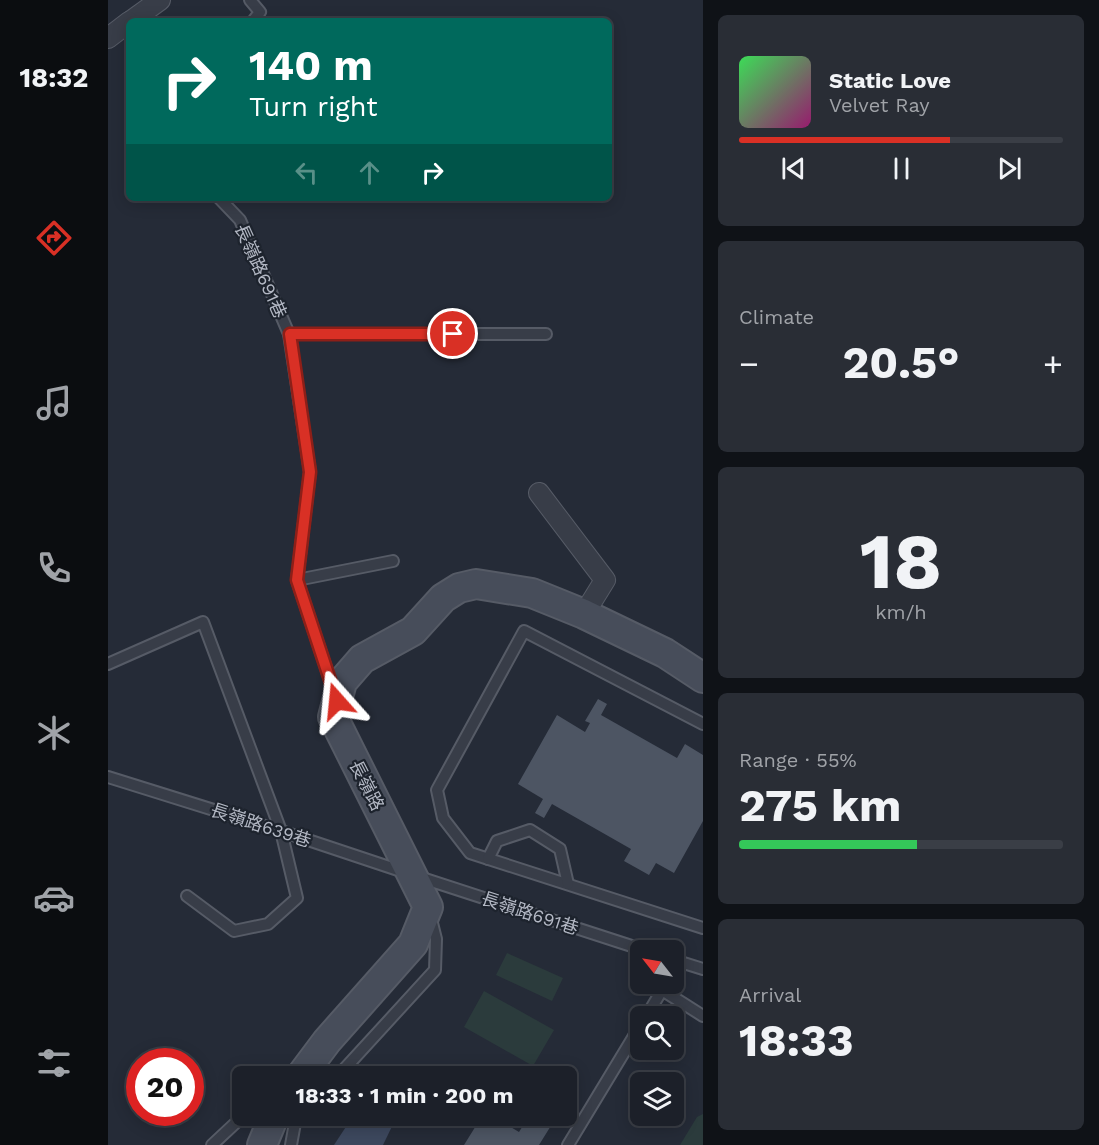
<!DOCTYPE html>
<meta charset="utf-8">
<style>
:root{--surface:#1c2029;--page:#292d35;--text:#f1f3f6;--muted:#a0a3a8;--line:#3a3e46;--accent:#d93025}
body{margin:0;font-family:"Work Sans","Noto Sans TC",sans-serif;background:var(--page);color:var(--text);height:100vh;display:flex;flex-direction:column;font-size:22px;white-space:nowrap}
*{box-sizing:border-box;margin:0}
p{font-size:20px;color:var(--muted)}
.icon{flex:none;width:33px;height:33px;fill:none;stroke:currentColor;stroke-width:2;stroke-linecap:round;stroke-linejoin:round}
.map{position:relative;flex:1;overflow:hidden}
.drawer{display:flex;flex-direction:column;gap:15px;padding:15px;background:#0f1217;width:396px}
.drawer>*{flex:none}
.top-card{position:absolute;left:18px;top:18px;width:486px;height:183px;border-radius:9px;box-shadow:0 3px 15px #0003,0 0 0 2px var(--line);background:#00695c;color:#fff;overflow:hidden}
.needle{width:39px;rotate:301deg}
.tools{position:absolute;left:522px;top:940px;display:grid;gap:12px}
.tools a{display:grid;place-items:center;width:54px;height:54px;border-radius:9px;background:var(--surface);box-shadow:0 3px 15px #0003,0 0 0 2px var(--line);font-size:30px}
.speed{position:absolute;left:18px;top:1048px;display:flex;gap:12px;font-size:30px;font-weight:700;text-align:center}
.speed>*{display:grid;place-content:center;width:78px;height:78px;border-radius:50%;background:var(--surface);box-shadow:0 3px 15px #0003,0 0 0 2px var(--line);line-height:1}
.speed .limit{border:9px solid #d22;background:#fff;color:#111}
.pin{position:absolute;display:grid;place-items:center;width:51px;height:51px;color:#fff;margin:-26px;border:3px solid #fff;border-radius:50%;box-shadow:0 2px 6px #0007}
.me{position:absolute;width:66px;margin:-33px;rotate:342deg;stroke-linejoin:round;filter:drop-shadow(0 0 4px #0008)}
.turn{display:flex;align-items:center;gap:21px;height:126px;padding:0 24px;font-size:27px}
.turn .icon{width:78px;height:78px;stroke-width:2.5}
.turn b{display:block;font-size:42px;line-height:51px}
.lanes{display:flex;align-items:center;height:57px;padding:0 24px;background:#0003;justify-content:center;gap:30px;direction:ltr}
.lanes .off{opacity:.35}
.big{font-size:45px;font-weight:700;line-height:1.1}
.drawer .widget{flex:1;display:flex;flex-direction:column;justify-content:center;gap:9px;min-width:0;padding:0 21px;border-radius:9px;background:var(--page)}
.drawer .dial{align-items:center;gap:0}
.dial b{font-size:78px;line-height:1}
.song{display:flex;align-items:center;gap:18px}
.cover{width:72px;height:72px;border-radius:9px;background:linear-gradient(135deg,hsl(130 70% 55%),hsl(320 70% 35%))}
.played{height:6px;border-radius:3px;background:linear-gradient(90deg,var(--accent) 65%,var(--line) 65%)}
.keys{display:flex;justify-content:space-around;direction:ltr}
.heat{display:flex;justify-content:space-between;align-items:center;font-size:33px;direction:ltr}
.charge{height:9px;border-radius:4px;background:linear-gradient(90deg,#34c759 55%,var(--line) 0)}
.trip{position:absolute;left:124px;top:1066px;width:345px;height:60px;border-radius:9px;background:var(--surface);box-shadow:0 3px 15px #0003,0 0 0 2px var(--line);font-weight:700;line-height:60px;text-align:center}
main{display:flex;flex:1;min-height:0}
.menu{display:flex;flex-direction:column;width:108px;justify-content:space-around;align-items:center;background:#0b0d10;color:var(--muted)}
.menu .icon{width:42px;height:42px}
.menu .active{color:var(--accent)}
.menu b{font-size:27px;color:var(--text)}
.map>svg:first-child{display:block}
.green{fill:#2b3b3c}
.water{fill:#3d485e}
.building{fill:#4d5563}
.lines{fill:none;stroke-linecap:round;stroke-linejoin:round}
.lane-casing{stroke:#565b66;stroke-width:14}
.street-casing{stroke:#565b66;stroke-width:22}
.secondary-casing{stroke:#565b66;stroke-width:32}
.lane{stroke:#383d48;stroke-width:10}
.street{stroke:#383d48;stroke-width:20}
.secondary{stroke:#474d5a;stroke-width:28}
.route-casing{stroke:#8d1f18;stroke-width:15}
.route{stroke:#d93025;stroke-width:10}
.labels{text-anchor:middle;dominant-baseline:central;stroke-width:4.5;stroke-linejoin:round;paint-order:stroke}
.street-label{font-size:18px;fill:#b3b8c4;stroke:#1d232d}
</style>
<main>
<nav class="menu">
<b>18:32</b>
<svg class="icon active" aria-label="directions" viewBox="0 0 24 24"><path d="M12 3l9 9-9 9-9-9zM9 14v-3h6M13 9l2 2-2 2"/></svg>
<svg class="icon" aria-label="music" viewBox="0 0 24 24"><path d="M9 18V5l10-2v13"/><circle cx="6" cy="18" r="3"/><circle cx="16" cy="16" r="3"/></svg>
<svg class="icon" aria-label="phone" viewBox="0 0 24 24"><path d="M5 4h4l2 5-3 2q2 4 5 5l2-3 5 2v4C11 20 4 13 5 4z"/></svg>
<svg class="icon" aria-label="climate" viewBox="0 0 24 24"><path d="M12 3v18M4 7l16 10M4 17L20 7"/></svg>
<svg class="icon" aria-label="car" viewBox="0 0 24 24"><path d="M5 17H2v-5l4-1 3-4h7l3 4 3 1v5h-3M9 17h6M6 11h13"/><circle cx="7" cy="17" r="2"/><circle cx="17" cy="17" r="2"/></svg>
<svg class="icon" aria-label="filters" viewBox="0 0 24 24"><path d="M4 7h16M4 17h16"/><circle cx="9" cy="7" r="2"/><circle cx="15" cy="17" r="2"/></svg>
</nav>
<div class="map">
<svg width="595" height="1145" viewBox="0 0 595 1145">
<rect width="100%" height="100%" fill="#252b37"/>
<g class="green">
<polygon points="399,953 455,978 444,1001 388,975"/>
<polygon points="376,991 446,1030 425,1066 356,1027"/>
<polygon points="595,1114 595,1145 572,1145 589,1117"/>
</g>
<polygon class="water" points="245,1116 289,1116 275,1145 226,1145"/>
<g class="building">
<polygon points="490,699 499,704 493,715 569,758 577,744 595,755 595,821 566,873 548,863 541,875 516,861 523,849 444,804 436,818 427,813 435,799 410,784 449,715 477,732 482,723 477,721"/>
<polygon points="374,1116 408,1116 401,1126 411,1132 421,1116 449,1116 431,1145 356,1145"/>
</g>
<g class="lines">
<defs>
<g id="lane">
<polyline points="142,0 152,12 145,21"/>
<polyline points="111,198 132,220 181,334 202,472 189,580 225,689"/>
<polyline points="181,334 438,334"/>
<polyline points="189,580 285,561"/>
<polyline points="0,664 95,622 173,831 189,898 160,924 126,931 79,896"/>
<polyline points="595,724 416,631 329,790 335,818 362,853 595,928"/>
<polyline points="0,777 173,831 296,872"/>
<polyline points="380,859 389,841 422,830 452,849 460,884"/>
<polyline points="311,877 539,951"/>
<polyline points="566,960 595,969"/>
<polyline points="538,1017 554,990 595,1016"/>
<polyline points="229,1077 327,970 328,939 323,919"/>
<polyline points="104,1145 135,1116"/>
<polyline points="183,1145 187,1123 193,1116"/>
<polyline points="460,1145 532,1026"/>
</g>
<g id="street">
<polyline points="23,21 52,0"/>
<polyline points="0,38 21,22"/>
<polyline points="431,493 497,580 476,614"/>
</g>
<g id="secondary">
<polyline points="192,1077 219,1041 305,944 320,907 225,717 234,682 254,659 305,631 335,598 351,588 368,584 424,593 476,614 557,653 595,678"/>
<polyline points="154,1145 166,1116"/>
</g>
</defs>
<use href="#lane" class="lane-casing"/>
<use href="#street" class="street-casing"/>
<use href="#secondary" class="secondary-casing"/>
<use href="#lane" class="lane"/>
<use href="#street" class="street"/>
<use href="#secondary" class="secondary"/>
</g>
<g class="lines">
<defs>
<polyline id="route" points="229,701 189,580 202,472 182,334 345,334"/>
</defs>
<use href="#route" class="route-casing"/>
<use href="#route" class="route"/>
</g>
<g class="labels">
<g class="street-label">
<text transform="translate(153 271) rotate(66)">長嶺路691巷</text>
<text transform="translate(259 785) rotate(63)">長嶺路</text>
<text transform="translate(153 825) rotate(18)">長嶺路639巷</text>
<text transform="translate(422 913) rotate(18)">長嶺路691巷</text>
</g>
</g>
</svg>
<div class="tools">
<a><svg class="needle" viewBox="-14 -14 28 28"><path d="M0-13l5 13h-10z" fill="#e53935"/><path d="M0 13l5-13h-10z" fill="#a0a3a8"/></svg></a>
<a><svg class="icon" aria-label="search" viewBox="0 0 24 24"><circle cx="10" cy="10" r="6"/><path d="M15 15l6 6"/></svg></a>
<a><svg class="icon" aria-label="layers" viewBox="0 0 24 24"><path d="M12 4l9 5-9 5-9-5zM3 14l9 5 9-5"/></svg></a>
</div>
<div class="speed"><div class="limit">20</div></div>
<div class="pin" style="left:345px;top:334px;background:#d93025"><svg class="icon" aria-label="arrive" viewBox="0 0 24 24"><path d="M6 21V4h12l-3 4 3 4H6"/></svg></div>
<svg class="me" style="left:229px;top:701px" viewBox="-20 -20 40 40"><path d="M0-17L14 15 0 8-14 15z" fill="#d93025" stroke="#fff" stroke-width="4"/></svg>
<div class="trip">18:33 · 1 min · 200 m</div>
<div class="top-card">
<div class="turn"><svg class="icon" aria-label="right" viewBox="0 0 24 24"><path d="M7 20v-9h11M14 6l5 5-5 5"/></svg><div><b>140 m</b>Turn right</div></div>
<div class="lanes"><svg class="icon off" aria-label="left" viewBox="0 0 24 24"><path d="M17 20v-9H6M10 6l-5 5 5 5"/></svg><svg class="icon off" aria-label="ahead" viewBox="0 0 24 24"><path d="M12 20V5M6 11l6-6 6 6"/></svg><svg class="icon" aria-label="right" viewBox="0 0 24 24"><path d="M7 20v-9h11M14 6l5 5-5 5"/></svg></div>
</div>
</div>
<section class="drawer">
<div class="widget">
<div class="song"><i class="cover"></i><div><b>Static Love</b><p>Velvet Ray</p></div></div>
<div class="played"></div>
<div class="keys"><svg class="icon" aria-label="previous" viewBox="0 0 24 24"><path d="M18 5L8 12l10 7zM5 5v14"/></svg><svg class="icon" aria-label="pause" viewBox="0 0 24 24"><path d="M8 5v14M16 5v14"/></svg><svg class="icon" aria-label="next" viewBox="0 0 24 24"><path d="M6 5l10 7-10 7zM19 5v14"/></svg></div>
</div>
<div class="widget"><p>Climate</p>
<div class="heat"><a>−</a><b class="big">20.5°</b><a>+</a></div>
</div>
<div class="widget dial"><b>18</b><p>km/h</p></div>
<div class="widget"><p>Range · 55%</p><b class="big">275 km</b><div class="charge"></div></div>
<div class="widget"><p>Arrival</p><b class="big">18:33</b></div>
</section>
</main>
